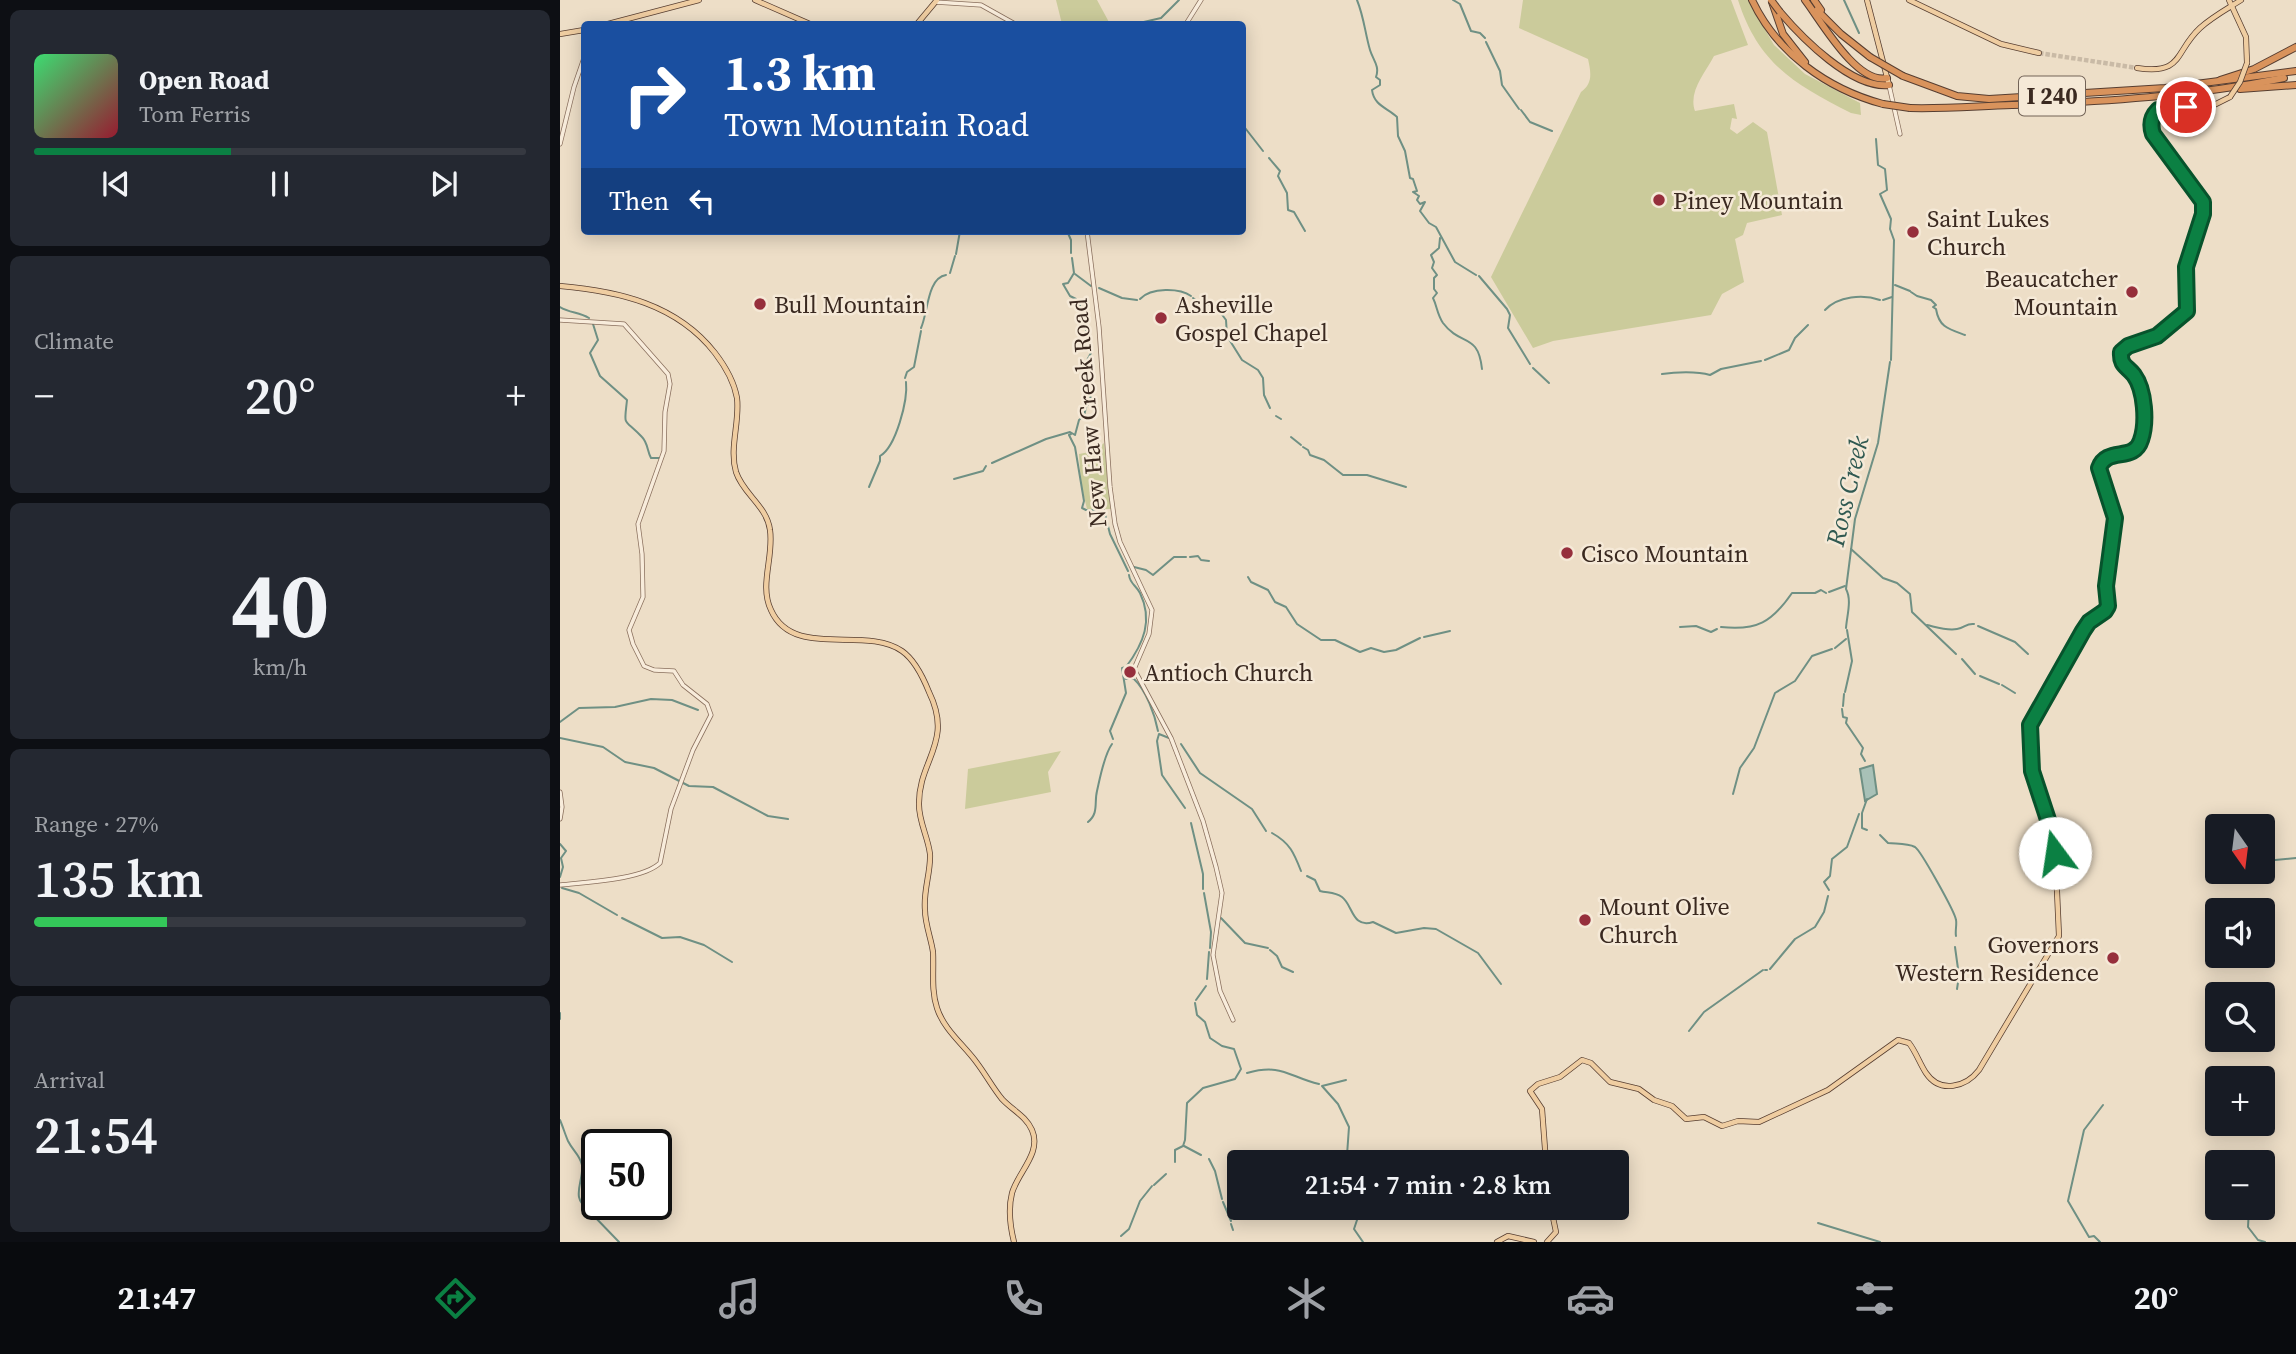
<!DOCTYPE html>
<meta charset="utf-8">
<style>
:root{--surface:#171b24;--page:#242831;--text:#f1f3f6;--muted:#9ea1a6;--line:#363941;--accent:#0b8043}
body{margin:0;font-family:"Source Serif 4",serif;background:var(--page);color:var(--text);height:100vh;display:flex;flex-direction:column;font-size:26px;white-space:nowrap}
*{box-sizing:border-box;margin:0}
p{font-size:23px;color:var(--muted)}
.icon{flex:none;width:38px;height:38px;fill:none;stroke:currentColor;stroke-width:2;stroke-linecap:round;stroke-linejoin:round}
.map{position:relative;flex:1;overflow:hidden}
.sheet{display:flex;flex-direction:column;gap:10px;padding:10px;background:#0d0f14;width:560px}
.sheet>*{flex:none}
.banner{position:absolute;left:21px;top:21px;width:665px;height:214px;border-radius:7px;box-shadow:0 4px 18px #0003;background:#1a4fa0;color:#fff;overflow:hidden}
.needle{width:46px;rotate:166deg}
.tools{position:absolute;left:1645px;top:814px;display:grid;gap:14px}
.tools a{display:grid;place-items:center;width:70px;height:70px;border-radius:7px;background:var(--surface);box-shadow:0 4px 18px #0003;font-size:35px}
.speed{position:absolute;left:21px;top:1129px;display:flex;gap:14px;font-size:35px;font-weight:700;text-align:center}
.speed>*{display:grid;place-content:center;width:91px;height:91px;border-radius:50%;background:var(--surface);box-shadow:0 4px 18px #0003;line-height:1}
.speed .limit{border:4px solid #111;border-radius:10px;background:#fff;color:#111}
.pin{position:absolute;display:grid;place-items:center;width:60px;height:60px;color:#fff;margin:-30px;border:4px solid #fff;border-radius:50%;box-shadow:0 2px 7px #0007}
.me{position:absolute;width:77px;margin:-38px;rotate:346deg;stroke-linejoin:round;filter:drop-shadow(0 0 5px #0008)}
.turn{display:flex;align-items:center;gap:24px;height:147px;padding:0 28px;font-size:32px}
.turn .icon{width:91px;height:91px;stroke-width:2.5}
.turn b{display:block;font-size:49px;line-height:60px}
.then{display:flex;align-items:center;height:66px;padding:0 28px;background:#0003;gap:14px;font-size:26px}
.big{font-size:52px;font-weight:600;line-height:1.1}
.sheet .tile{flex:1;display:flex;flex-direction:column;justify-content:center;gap:10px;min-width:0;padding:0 24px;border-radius:10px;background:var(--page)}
.sheet .dial{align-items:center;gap:0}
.dial b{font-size:91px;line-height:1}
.song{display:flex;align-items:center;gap:21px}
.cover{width:84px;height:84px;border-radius:10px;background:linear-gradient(135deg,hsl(140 70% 55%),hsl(350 70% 35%))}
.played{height:7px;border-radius:4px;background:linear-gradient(90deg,var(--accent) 40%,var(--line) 40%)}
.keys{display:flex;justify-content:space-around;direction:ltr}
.heat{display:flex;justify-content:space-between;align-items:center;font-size:38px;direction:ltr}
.charge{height:10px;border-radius:5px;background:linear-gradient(90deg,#34c759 27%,var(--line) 0)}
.trip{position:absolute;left:667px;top:1150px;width:402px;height:70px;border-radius:7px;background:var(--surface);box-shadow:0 4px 18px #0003;font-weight:600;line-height:70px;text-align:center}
.tab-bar{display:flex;height:112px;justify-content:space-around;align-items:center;background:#090b0e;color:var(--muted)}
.tab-bar .icon{width:49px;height:49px}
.tab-bar .selected{color:var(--accent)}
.tab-bar b{font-size:32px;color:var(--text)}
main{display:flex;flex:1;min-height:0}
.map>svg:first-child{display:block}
.green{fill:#cbcb9b}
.water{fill:#a8c1b7;stroke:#6f9084;stroke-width:2}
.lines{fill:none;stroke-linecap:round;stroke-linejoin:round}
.stream{stroke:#6f9084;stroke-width:2}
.major-tunnel{stroke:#c9baa6;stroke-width:4.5;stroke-dasharray:4.5 2;stroke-linecap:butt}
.minor-casing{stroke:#896f5d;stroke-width:5}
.major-casing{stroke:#573e31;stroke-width:6}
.highway-casing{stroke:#573e31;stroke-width:8}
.minor{stroke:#f8ecdb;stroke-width:3.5}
.major{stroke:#efcda1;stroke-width:4.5}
.highway{stroke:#d9935c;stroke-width:6}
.major-bridge-casing{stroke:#573e31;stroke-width:6;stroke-linecap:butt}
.highway-bridge-casing{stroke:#573e31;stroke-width:8;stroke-linecap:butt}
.major-bridge{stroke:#efcda1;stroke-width:4.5}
.highway-bridge{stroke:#d9935c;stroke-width:6}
.route-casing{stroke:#07532c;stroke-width:18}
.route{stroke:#0b8043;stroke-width:12}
.poi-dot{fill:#962f3c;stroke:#f5e9d7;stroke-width:2.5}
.labels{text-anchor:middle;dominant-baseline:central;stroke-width:5;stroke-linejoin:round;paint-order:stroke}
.shield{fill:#f5e9d7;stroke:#726357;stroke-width:2}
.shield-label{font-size:23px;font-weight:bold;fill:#3a2920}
.poi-label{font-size:24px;fill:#3a2920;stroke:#f5e9d7;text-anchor:start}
.street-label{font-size:24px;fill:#3a2920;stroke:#f5e9d7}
.water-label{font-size:26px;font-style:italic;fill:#305951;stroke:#f5e9d7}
</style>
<main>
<section class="sheet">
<div class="tile">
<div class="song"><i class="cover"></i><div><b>Open Road</b><p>Tom Ferris</p></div></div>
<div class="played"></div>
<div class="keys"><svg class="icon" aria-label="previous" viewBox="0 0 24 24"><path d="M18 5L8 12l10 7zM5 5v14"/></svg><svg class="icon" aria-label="pause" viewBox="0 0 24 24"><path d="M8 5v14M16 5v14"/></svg><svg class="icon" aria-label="next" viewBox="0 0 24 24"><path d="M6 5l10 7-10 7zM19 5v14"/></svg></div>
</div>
<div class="tile"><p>Climate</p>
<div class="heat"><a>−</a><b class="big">20°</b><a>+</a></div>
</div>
<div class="tile dial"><b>40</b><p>km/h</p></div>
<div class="tile"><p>Range · 27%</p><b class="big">135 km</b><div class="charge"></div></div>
<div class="tile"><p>Arrival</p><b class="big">21:54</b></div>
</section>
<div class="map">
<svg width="1736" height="1242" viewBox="0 0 1736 1242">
<rect width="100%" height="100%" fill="#eddec7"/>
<g class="green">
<polygon points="496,0 537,0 550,24 502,24"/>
<path d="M963,0H1171L1188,45L1154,56C1145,73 1128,92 1135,111L1174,104L1177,119L1172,118L1170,129L1177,134L1193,122L1207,132L1222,215L1187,223L1183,235L1175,239L1184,282L1162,294L1151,315L993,341L973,348L931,277L1021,92C1033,83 1031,73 1028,59L959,28Z"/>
<path d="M1178,0H1188L1214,45L1245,74L1300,103L1301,115L1291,113C1235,84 1199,65 1178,0Z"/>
<polygon points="544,443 551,509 527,509 521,484 519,454 535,451"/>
<polygon points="501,751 488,772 491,792 405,809 408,769"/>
</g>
<polygon class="water" points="1313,765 1317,794 1305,801 1300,769"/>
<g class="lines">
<g class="stream">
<path d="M797,0C804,17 805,33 810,50C813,60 820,66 816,77L820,80V85L812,90C814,106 828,108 837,117L838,136L845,151L850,178L853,179L857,191L853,192L859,196L857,200L860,204L865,202L860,211L869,223L876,227L895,262L916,275"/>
<polyline points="893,0 900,4 911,31 920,33 925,38"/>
<polyline points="1284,0 1299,33"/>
<polyline points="575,24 601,18 619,0"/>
<polyline points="926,42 940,71 942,85 959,109"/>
<polyline points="961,110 970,122 992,131"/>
<polyline points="682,124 703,151"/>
<polyline points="1316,139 1318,165 1325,169 1327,190 1320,194 1331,219 1330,229 1334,240 1331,360"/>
<polyline points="709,158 720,171 718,176 727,193 728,210 734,212 745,231"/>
<polyline points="507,231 511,240 511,253"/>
<path d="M880,238L879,248L871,255L874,262L872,268L877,275L874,278V289L877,293L873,298C877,306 877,314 883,323C901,347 918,332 922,369"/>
<polyline points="396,254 400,231"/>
<polyline points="390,273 395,256"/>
<polyline points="515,274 531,286"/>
<polyline points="919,276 947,309 950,315 948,328 970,364"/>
<polyline points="1335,285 1350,291"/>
<polyline points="539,288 562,298 577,300"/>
<path d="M1351,292L1357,296L1371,300L1376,305L1373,307L1376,309C1379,327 1388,329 1405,335"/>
<polyline points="633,298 643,305 655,305 666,320 667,336 682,360 698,370 703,378 704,395 710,408"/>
<path d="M580,299C591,287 620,288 631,296"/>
<polyline points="1323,300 1332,297"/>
<path d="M0,307C10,313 19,312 29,318"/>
<path d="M1265,310C1278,296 1303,294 1320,300"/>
<path d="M33,324L38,340L30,353L40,376L67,400C64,428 63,417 82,437C88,443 87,451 91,458H99"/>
<path d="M361,328C368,313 367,278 386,275"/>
<polyline points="1205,360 1229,350 1235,338 1248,325"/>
<polyline points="973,368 989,383"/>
<path d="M1102,374C1115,372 1137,371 1150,375L1161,369L1201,361"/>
<polyline points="345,378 347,372 354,367 361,331"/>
<polyline points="716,416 721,419"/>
<polyline points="511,434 509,435 515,447 524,501 522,508 526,510 544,510 550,534 568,571"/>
<polyline points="731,437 741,445"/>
<polyline points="743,447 748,450 750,455 764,460 783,475 807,475 846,487"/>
<polyline points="432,463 486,439 510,432 515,435 519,420 524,416 526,407 531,401 525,364 531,353 526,329 528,320 516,299 510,296 503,284 508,283 514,273 512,258"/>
<polyline points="394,479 423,471 426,466"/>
<path d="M309,487L320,461V456C336,447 348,400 346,382"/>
<polyline points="1291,549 1323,578 1337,583 1350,594 1352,612 1396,654"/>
<polyline points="630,557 638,556 641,560 649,561"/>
<polyline points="574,567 586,570 593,575 614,557 626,557"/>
<polyline points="688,577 691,582 708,590 715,602 726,607 737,624 761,640 775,640 800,652 811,648 824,652 836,650 860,638"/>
<polyline points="1269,592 1285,586"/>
<path d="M1367,625C1376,627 1387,631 1397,629C1405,628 1406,623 1414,624"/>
<polyline points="1418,626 1455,642 1468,654"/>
<polyline points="1120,627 1136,626 1151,632 1157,629"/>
<path d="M1161,627C1197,631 1212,622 1232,593H1255L1261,590L1266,593"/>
<path d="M1286,628C1287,615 1292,600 1286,589L1295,519L1318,443L1330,362"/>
<polyline points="864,637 890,631"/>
<polyline points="1275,648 1286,639"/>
<polyline points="1402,659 1415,674"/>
<polyline points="1420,676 1439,684"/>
<path d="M566,679H574C586,690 595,715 598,731"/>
<polyline points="1442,685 1455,693"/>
<polyline points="1285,692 1292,661 1287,630"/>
<polyline points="1283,706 1284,694"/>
<polyline points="1282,709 1283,717 1287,718 1286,723 1303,748 1301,754 1305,761"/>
<polyline points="0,722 19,708 55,707 91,699 112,700 138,710"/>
<polyline points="0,738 43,747 65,762 94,768 129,786 153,787 208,816 228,819"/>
<polyline points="609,738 599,734 597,741 602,775 625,808"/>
<path d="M553,739L550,731L566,693L562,668L566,667C584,643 593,620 580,593C576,585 570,584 569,575"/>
<polyline points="621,744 640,773 692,809 706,831"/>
<polyline points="1173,794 1180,768 1194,748 1215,693 1235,681 1252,656 1272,649"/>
<path d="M528,822C539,813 534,803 537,791C540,778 544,755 552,744"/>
<polyline points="631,823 643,874 643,889"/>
<polyline points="1307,830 1302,828 1302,813 1307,799"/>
<path d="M712,833C730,843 734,853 741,871"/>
<path d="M1320,835L1328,843C1337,844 1347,843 1355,847C1361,851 1395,912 1396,920C1397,924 1395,931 1396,936"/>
<polyline points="0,844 6,851 1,858 3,867 0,877"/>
<polyline points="1705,861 1736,858"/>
<path d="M747,876L755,880L760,891C768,893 775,892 782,897C793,905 792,929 813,922L836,933L864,928L876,929L918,953L941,984"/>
<polyline points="2,888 19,893 57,915"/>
<polyline points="1269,890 1264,882 1270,876 1272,859 1287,847 1299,814"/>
<polyline points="644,893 651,932 650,948"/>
<polyline points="62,918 102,938 120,937 144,945 172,962"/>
<polyline points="661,918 685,943 708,948"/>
<polyline points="1395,947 1399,976 1397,989"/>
<polyline points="710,950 717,956 722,967 733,972"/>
<polyline points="1210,969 1235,939 1255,927 1264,912 1268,896"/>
<polyline points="1205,970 1207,970"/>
<polyline points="647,979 649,952"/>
<polyline points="636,1000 646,986"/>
<polyline points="0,1013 0,1019"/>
<polyline points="1129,1031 1144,1012 1203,970"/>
<path d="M687,1073C722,1063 729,1077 759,1084"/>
<polyline points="786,1080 762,1086 778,1104 789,1127 787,1155"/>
<path d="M0,1120C3,1127 5,1134 8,1141C13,1151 20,1155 22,1165C24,1182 9,1199 30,1210"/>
<polyline points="624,1146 641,1155"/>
<polyline points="649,1159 655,1171 662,1199"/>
<polyline points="615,1162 615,1150 623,1146 625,1140 627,1103 643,1088 675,1079 681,1069 674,1049 662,1046 650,1038 645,1022 637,1015 635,1003"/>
<polyline points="594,1185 606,1174"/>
<polyline points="663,1202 671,1221"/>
<polyline points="801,1208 794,1229 803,1242"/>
<polyline points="1689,1208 1688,1227 1698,1240 1705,1242"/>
<polyline points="31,1213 59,1242"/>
<polyline points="1258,1223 1320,1242"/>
<polyline points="671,1224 673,1230"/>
<polyline points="561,1236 569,1229 580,1201 592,1186"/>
<polyline points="1540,1242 1534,1236 1529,1237 1508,1201 1524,1130 1543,1105"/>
</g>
<polyline class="major-tunnel" points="1479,53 1577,68"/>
<defs>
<g id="minor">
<polyline points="375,2 421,5 455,24"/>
<polyline points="626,24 641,0"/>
<polyline points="1329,85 1340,134"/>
<polyline points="0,144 14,87 24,58"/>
<polyline points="527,231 539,327 550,487 555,524 560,542 592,610 589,634 574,669 611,738 643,821 656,867 662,893 653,955 660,991 673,1020"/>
<path d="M0,320L64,324L108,374L110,384L105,412L104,451L78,524L82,554L83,597L69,630L73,644L84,666L94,670L114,671L123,685L147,704L151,715L133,750L111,809L100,863C82,880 25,882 0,885"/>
<polyline points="0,792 2,807 0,819"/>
</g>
<g id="major">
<polyline points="195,0 250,24"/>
<polyline points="1307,0 1329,85"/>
<polyline points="1349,0 1441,44 1479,53"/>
<polyline points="1669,0 1686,37 1687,63"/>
<polyline points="48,24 139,0"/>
<polyline points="357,24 377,0"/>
<polyline points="0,34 24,30"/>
<path d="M1577,68C1624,75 1614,52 1640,28C1652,17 1667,9 1681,0"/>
<path d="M0,286C58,291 117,304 155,353C165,366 174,381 177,398C180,422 169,448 176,472C183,494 207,506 210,530C214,557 199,585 211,610C233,660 305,625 342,651C355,660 363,677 369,692C394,743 358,760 359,805C359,822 368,837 370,854C371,872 363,891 365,910C365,924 371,938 373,952C374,971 371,990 377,1008C384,1030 404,1045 417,1063C426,1075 433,1088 442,1099C452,1110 466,1116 472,1130C482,1153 458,1172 452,1193C448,1209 450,1226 454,1242"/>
<path d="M986,1162L982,1109L970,1091L978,1084L1000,1077L1022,1060L1031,1063L1050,1082L1079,1089L1094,1100L1112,1106L1126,1119L1144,1117L1162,1126L1178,1121L1199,1122L1268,1090L1338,1040L1349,1043C1356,1052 1360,1064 1366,1073C1380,1094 1406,1087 1419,1070L1499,936L1495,847L1472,771L1471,722L1523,631L1548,606L1546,586L1555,518L1539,468C1547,447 1574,463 1581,441C1587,423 1585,394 1575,377C1569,368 1561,367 1561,355L1568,346L1597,336L1627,311L1626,267L1643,214V202L1593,134C1589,124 1591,115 1601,109L1652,106L1670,97"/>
<polyline points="937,1242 948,1236 974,1242"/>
<polyline points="987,1242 996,1232 991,1208"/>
</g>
<g id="highway">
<path d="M1192,0C1217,53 1267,89 1323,104"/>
<path d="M1245,0C1261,21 1297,85 1327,78"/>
<polyline points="1254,0 1261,10"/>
<polyline points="1212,2 1223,34 1245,62"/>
<polyline points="1257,10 1281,34 1310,57"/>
<path d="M1220,12C1242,38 1292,89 1329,85"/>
<polyline points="1343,76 1397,96 1429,99 1605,88 1736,71"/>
<polyline points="1660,80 1694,69 1736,47"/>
<polyline points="1680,89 1736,85"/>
<path d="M1350,108C1384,109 1418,106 1452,105C1542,102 1635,96 1724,78"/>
</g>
</defs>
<use href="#minor" class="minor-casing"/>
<use href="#major" class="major-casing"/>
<use href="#highway" class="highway-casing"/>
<use href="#minor" class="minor"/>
<use href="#major" class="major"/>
<use href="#highway" class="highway"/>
<defs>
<polyline id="major-bridge" points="1670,97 1680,82 1687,63"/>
<g id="highway-bridge">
<polyline points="1211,0 1220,12"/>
<polyline points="1310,57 1343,76"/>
<polyline points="1323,104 1350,108"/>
</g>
</defs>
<use href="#major-bridge" class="major-bridge-casing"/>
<use href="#highway-bridge" class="highway-bridge-casing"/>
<use href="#major-bridge" class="major-bridge"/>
<use href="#highway-bridge" class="highway-bridge"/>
</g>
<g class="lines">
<defs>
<path id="route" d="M1495,853L1493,835L1472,771L1470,725L1523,631L1529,622L1545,611L1548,606L1546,586L1555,518L1539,468C1547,446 1574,463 1581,440C1587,423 1585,390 1574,375C1567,366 1560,366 1561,352L1568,346L1597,336L1627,311L1626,267L1643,214V202L1593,134C1590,125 1591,117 1598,110L1626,107"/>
</defs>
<use href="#route" class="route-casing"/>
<use href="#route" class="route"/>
</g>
<g class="poi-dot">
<circle cx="1099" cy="200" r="7"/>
<circle cx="1353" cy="232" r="7"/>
<circle cx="1572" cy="292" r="7"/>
<circle cx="200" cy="304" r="7"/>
<circle cx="601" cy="318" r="7"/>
<circle cx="1007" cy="553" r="7"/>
<circle cx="570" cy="672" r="7"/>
<circle cx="1025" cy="920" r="7"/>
<circle cx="1553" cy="958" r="7"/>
</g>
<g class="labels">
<rect class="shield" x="1459" y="76.5" width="66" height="39" rx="5"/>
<g class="shield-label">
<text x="1492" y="96">I 240</text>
</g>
<g class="poi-label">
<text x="1113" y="200">Piney Mountain</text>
<text x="1367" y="218">Saint Lukes<tspan x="1367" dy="28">Church</tspan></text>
<text x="1558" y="278" text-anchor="end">Beaucatcher<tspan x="1558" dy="28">Mountain</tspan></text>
<text x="214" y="304">Bull Mountain</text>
<text x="615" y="304">Asheville<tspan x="615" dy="28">Gospel Chapel</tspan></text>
<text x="1021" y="553">Cisco Mountain</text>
<text x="584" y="672">Antioch Church</text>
<text x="1039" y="906">Mount Olive<tspan x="1039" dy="28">Church</tspan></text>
<text x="1539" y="944" text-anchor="end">Governors<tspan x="1539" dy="28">Western Residence</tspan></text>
</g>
<g class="street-label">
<text transform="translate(528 413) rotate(-95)">New Haw Creek Road</text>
</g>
<g class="water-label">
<text transform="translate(1287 491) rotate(-77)">Ross Creek</text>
</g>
</g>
</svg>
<div class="tools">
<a><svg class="needle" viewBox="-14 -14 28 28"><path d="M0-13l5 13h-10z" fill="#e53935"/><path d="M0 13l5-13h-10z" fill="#9ea1a6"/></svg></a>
<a><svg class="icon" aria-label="sound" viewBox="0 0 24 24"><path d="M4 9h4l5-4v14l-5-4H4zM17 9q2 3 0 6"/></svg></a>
<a><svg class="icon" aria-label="search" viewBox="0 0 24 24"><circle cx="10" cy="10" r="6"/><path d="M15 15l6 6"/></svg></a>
<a>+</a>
<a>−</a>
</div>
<div class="speed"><div class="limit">50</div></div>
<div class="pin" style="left:1626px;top:107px;background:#d93025"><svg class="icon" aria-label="arrive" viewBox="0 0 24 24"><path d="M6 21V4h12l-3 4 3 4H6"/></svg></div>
<svg class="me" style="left:1495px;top:853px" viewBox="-20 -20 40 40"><circle r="19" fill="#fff"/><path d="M0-13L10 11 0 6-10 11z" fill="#0b8043"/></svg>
<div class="trip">21:54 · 7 min · 2.8 km</div>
<div class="banner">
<div class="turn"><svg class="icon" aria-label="right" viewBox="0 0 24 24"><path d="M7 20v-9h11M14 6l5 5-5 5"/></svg><div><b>1.3 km</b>Town Mountain Road</div></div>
<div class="then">Then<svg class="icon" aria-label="left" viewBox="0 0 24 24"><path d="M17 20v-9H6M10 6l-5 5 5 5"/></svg></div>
</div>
</div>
</main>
<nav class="tab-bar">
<b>21:47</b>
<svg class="icon selected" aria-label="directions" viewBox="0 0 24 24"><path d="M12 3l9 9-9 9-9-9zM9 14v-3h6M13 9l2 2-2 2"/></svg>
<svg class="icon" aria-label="music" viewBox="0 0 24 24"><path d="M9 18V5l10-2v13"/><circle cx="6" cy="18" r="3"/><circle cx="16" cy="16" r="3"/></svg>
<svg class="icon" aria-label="phone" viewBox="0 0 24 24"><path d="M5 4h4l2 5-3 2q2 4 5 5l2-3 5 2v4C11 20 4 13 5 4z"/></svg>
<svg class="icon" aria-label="climate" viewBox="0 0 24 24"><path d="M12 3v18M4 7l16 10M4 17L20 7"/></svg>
<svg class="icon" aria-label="car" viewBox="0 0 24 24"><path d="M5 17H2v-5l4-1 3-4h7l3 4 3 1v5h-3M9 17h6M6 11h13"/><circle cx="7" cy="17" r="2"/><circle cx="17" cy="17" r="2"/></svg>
<svg class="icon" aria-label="filters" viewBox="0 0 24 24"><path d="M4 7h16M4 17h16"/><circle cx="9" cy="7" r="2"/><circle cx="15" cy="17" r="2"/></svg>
<b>20°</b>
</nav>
